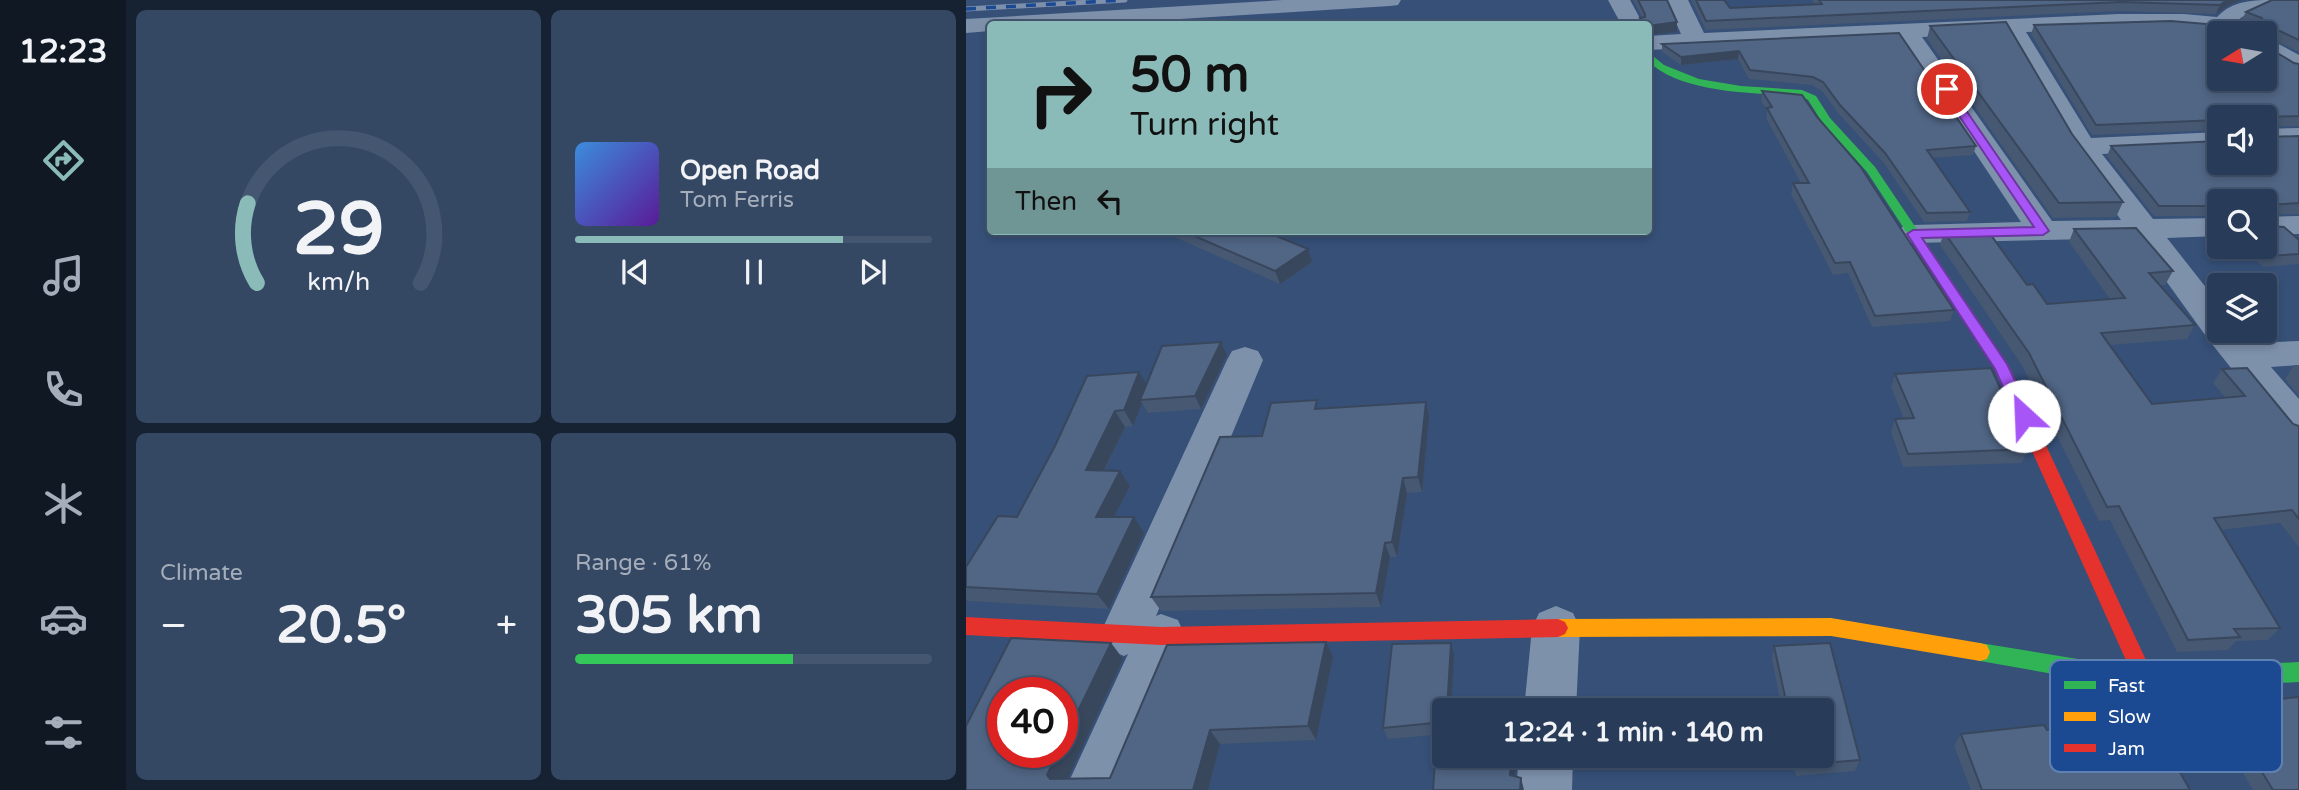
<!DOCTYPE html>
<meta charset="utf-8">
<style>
:root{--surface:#283c5a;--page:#344763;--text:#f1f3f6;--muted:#a5adbb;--line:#445670;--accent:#8bbbb9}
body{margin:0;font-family:"Varela Round",sans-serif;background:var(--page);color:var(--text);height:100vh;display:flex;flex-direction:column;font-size:26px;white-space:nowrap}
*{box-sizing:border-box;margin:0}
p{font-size:23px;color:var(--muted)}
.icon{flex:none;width:38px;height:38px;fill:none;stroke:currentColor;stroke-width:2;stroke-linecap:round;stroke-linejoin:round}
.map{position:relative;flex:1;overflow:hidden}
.drawer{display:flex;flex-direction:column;gap:10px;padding:10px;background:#162132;width:840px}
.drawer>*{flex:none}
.hud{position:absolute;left:21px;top:21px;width:665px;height:214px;border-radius:7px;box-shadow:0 4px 10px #0003,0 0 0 2px var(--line);background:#8bbbb9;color:#111;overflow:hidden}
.needle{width:46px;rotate:259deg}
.buttons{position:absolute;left:1241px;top:21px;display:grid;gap:14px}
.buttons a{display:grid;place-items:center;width:70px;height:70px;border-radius:7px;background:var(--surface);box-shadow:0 4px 10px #0003,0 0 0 2px var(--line);font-size:35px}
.speed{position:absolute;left:21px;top:677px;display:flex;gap:14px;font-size:35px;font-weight:700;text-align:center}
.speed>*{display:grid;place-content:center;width:91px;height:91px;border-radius:50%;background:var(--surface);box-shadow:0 4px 10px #0003,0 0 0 2px var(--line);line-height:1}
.speed .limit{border:10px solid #d22;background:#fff;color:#111}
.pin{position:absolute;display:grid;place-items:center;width:60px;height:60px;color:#fff;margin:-30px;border:4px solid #fff;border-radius:50%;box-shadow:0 2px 7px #0007}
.me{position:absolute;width:77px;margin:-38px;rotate:335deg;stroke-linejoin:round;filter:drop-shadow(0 0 5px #0008)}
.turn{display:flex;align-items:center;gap:24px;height:147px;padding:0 28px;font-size:32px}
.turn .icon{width:91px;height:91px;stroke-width:2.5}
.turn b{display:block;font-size:49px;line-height:60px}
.then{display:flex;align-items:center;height:66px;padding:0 28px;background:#0003;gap:14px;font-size:26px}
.big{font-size:52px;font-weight:800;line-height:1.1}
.drawer .widget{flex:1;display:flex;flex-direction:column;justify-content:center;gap:10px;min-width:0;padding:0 24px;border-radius:10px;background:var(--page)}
.drawer .dial{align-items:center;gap:0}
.dial svg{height:182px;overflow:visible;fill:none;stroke:var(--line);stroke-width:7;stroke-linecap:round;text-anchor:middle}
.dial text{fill:var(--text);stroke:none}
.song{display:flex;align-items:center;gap:21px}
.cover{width:84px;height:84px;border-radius:10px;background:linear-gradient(135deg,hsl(210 70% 55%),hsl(270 70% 35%))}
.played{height:7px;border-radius:4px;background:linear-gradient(90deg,var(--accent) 75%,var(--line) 75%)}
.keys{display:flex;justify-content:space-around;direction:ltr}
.heat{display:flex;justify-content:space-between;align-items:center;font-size:38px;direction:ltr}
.charge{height:10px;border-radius:5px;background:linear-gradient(90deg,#34c759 61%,var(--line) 0)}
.drawer .tiles{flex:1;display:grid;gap:10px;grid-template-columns:repeat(2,1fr)}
.trip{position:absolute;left:466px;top:698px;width:402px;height:70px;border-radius:7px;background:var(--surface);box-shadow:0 4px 10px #0003,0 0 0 2px var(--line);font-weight:800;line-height:70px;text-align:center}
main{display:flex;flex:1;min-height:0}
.menu{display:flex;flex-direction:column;width:126px;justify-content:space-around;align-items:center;background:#101824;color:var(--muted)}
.menu .icon{width:49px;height:49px}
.menu .selected{color:var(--accent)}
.menu b{font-size:32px;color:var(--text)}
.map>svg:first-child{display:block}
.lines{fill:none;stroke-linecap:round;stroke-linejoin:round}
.street{fill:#7e91ab;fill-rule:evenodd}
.fast{fill:#30b455;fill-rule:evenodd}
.slow{fill:#ff9f0a;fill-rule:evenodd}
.jam{fill:#e5322d;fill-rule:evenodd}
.rail-casing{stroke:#7e90aa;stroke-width:5}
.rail{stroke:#1b4a93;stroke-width:3.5;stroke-dasharray:10;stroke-linecap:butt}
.wall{fill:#465872}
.shaded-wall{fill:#39475d}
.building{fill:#516685;stroke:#39475d;stroke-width:2;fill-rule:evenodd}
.route{fill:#a855f7;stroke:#6d37a1;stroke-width:2}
.key{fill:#1b4a93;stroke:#5f80b3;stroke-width:2}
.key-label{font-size:19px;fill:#fff}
</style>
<main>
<nav class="menu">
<b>12:23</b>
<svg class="icon selected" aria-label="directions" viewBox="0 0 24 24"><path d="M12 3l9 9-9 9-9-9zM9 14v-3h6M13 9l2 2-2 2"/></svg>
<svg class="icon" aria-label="music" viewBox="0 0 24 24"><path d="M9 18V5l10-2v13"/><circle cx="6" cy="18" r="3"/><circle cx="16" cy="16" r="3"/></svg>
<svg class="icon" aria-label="phone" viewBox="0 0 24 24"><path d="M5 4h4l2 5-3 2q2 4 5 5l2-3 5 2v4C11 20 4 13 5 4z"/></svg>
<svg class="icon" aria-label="climate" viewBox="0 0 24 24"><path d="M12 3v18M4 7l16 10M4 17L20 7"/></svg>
<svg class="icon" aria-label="car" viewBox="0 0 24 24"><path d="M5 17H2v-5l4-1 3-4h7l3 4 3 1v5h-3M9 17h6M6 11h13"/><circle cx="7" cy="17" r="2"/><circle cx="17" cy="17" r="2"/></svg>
<svg class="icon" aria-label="filters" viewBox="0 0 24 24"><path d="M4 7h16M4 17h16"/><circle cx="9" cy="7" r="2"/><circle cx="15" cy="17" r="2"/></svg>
</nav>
<section class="drawer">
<div class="tiles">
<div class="widget dial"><svg viewBox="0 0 100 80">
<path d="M14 69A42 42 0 1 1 86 69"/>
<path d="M14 69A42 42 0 0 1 10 34" stroke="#8bbbb9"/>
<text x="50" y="56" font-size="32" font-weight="700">29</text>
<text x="50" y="72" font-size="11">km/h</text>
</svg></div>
<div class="widget">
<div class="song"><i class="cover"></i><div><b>Open Road</b><p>Tom Ferris</p></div></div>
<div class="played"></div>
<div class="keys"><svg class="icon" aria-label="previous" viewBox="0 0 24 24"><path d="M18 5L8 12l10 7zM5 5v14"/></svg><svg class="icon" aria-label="pause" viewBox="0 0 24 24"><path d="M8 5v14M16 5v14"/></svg><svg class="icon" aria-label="next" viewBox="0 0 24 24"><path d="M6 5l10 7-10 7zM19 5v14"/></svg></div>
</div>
<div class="widget"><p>Climate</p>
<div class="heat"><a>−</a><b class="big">20.5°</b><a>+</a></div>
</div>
<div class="widget"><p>Range · 61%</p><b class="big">305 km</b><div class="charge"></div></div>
</div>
</section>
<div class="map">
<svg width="1333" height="790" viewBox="0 0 1333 790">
<rect width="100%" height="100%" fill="#365078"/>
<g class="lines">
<g class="street">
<polygon points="317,0 435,0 432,5 424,6 134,24 24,24 24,31 0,33 0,19"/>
<polygon points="642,0 664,0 677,24 655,24"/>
<path d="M700,0H722L738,33L1153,14H1218L1251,17C1267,0 1287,0 1311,0C1303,10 1282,10 1270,22L1289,28L1292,33H1260L1201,27L1060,32L1125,138L1253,132V148L1136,154L1187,219L1253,218V236L1201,238L1253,304V331H1275L1285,343L1333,341V365L1305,367L1333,399V441L1319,436L1242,339L1169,238L947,243L936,241L931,234L936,227L947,225L1055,222L933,38L682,50V36L715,34ZM1038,33L1102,147L1155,220L1086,221L956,37Z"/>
<polygon points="1298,36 1333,55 1333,72 1324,70 1298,54"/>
<polygon points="1333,128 1333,144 1298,145 1298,129"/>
<polygon points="1333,216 1333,234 1298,235 1298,217"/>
<polygon points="279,347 292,351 297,360 190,616 195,614 212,620 219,636 155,790 99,790 162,654 158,656 141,649 134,634 261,360 266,351"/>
<polygon points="590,606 607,613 614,628 610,710 558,710 566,628 573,613"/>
<polygon points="553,756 607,756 606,790 550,790"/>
</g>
<g class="fast">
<path d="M682,52L698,65L733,79L775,86L836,90L850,96L864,118L909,167L1012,320L1014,323L1012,326H1002L901,172L856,122L842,100L834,96C790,93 715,94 682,61Z"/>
<polygon points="1014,643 1179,670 1333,662 1333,682 1179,690 1014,661 1007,659 1004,652 1007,645"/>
</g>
<polygon class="slow" points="865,618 1014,643 1021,645 1024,652 1021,659 1014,661 865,636 592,637 585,634 582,628 585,622 592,619"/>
<g class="jam">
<polygon points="1007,318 1012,320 1044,368 1186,673 1189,680 1186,687 1179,690 1172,687 1029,369 1000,323"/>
<polygon points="0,617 195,627 592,619 599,622 602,628 599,634 592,637 195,645 0,635"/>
</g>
<defs>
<polyline id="rail" points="0,9 159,0"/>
</defs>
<use href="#rail" class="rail-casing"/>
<use href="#rail" class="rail"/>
</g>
<g class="wall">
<polygon points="667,0 701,0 711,32 682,35 682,24 674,24 674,18 676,17"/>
<polygon points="725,0 758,0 764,8 849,5 846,0 1276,0 1263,5 1250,14 1153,11 740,30"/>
<polygon points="1333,0 1333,52 1301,37 1301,47 1328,63 1333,64 1333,126 1302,127 1302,137 1333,136 1333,214 1302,215 1303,226 1333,240 1333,264 1297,267 1276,247 1298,247 1298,201 1253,201 1253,216 1188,216 1141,156 1145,146 1253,163 1298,117 1253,117 1253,130 1126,135 1065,34 1068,25 1291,26 1275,21 1280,12"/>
<polygon points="964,26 1157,202 1150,217 1087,218 961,39"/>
<polygon points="933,33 1010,146 1007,155 966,158 1004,212 1001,221 958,222 917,162 872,113 856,91 845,85 783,79 772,59 715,65 696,52 696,44"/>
<polygon points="796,91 851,117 988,310 984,321 906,327 882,273 867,275 825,194 827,183 835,183 800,118 801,110 795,101"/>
<polygon points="1108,229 1207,271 1199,285 1194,285 1229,325 1221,339 1144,345 1186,404 1259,397 1247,383 1256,369 1327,424 1333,426 1333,547 1314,523 1255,530 1314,628 1302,640 1270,641 1262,650 1211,652 1144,520 1133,521 1057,367 974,245 978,232 1061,285 1081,304 1144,299 1103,242"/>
<polygon points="195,231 298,231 346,262 314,284"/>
<polygon points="255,342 261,355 235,409 182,413 176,403 167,426 159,427 138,471 164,486 148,517 178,533 143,609 2,601 0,599 0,567 51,517 173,372 180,385"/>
<polygon points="1328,365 1333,365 1333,396 1319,379"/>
<polygon points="929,374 1062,449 1056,463 937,467 925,432 929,419 938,419 925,387"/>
<polygon points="354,408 463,417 456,492 441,493 431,557 424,557 415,607 195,611 185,597 296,436"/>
<polygon points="145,643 157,659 101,779 144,778 367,657 350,740 254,744 242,790 0,790"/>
<polygon points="808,646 894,760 889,771 830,776 825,756 856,756 856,710 816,710 806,659"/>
<polygon points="488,655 485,710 478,710 478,734 422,739 417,728"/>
<polygon points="1247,692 1314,699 1333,790 1287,790 1235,703"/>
<polygon points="1081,730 1224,790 1005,790 988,746 995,734"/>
</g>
<g class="shaded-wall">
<polygon points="1261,0 1276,0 1263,5 1250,14 1254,5"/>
<polygon points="711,22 711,32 682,35 682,26"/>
<polygon points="773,51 772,59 715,65 715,57"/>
<polygon points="342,249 346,262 314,284 309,271"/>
<polygon points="255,342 261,355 235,409 229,396"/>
<polygon points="173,372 182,387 174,400 176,403 167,426 158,410"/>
<polygon points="460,402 463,417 456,492 452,477"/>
<polygon points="149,411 159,427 130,486 120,470"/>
<polygon points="154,471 164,486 140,532 130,517"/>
<polygon points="437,478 441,493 431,557 426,542"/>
<polygon points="168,517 178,533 143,609 131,594"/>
<polygon points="419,543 424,557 415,607 410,593"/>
<polygon points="360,642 367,657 350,740 342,726"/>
<polygon points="145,643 157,659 97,789 84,779 81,775 92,752 96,752 96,744"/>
<polygon points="485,643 488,655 485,710 481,710"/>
<polygon points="244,730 254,744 242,790 227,790"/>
<polygon points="546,756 550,756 547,790 544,775"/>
<polygon points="555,778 558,790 554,790"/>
</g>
<g class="building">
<polygon points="672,0 701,0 711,22 682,26 682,24 679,24 674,18 679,17 679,14"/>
<polygon points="730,0 758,0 764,8 856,4 853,0 1261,0 1254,5 1156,2 740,21"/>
<path d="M1306,0H1333V40L1301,25V47L1328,63L1333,64V116L1302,117V137L1333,136V203L1302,205L1303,226L1318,227L1333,240V254L1303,256L1293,247H1298V201H1253V206H1193L1145,146L1253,141V163H1298V117H1253V120L1130,125L1068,25L1205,21L1264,26H1297L1299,24L1296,18L1280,12ZM1253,33H1298V79H1253Z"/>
<polygon points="1040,22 1106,134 1157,202 1093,203 964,26"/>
<polygon points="933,33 1010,146 961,150 1004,212 961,213 919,153 874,105 857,82 847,77 784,70 773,51 715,57 696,44"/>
<polygon points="796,91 836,95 851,117 894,166 988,310 909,316 884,262 869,263 827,183 843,183 801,108 806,107"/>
<polygon points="1170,228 1207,271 1183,273 1229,325 1135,333 1186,404 1279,396 1256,369 1281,368 1327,424 1333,426 1333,519 1326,510 1248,518 1314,628 1268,629 1274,637 1222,640 1153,506 1141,507 1063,353 978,232 1022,231 1061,285 1067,284 1081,304 1159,298 1108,229"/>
<polygon points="217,231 298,231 342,249 309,271"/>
<polygon points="255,342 229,396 174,400 196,346"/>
<polygon points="1025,368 1062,449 942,454 929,419 948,418 929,374"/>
<polygon points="173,372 158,410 149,411 120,470 154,471 130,517 168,517 131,594 0,587 0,567 32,516 51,517 89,446 121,376"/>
<polygon points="351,400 349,409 460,402 452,477 437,478 426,542 419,543 410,593 185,597 254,437 296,436 305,403"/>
<polygon points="45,638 145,643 96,744 96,693 37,693 37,752 92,752 81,775 84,779 144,778 201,645 360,642 342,726 244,730 227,790 0,790 0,726"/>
<polygon points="485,643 481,710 478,710 478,722 417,728 426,644"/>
<polygon points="864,643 894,760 833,765 831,756 856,756 856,710 822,710 808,646"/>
<polygon points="1307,688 1314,699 1333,697 1333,790 1307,790 1247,692"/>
<polygon points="1183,717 1224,790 1016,790 995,734 1078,725 1081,730"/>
<polygon points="478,735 478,756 546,756 544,775 555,778 554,790 467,790 471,736"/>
</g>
<polygon class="route" points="981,86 984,87 1083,231 1077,235 956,238 1041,364 1066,416 1058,422 1052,420 1029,369 941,234 947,230 1068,227 975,89"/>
<rect x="1084" y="660" width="232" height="112" rx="10" class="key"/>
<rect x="1098" y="681" width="32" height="8" fill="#30b455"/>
<rect x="1098" y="712" width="32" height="9" fill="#ff9f0a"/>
<rect x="1098" y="744" width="32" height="8" fill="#e5322d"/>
<g class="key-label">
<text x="1142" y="692">Fast</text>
<text x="1142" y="723">Slow</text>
<text x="1142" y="755">Jam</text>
</g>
</svg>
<div class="buttons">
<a><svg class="needle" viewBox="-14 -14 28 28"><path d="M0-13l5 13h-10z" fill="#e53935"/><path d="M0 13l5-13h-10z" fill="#a5adbb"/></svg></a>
<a><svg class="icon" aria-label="sound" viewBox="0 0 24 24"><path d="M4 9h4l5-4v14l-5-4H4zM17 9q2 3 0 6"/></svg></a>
<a><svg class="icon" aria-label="search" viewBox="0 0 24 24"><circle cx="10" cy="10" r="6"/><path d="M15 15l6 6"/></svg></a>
<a><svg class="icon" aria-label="layers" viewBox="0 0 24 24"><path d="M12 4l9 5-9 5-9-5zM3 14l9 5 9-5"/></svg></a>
</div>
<div class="speed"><div class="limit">40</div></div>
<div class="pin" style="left:981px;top:89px;background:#d93025"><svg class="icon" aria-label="arrive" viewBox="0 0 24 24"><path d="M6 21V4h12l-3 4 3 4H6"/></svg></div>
<svg class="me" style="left:1058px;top:416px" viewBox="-20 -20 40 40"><circle r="19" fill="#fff"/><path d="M0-13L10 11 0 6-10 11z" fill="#a855f7"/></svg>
<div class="trip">12:24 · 1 min · 140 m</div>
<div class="hud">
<div class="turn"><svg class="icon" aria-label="right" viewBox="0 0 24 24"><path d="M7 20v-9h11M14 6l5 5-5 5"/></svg><div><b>50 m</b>Turn right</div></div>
<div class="then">Then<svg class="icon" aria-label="left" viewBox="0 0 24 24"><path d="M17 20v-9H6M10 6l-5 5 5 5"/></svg></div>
</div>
</div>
</main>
